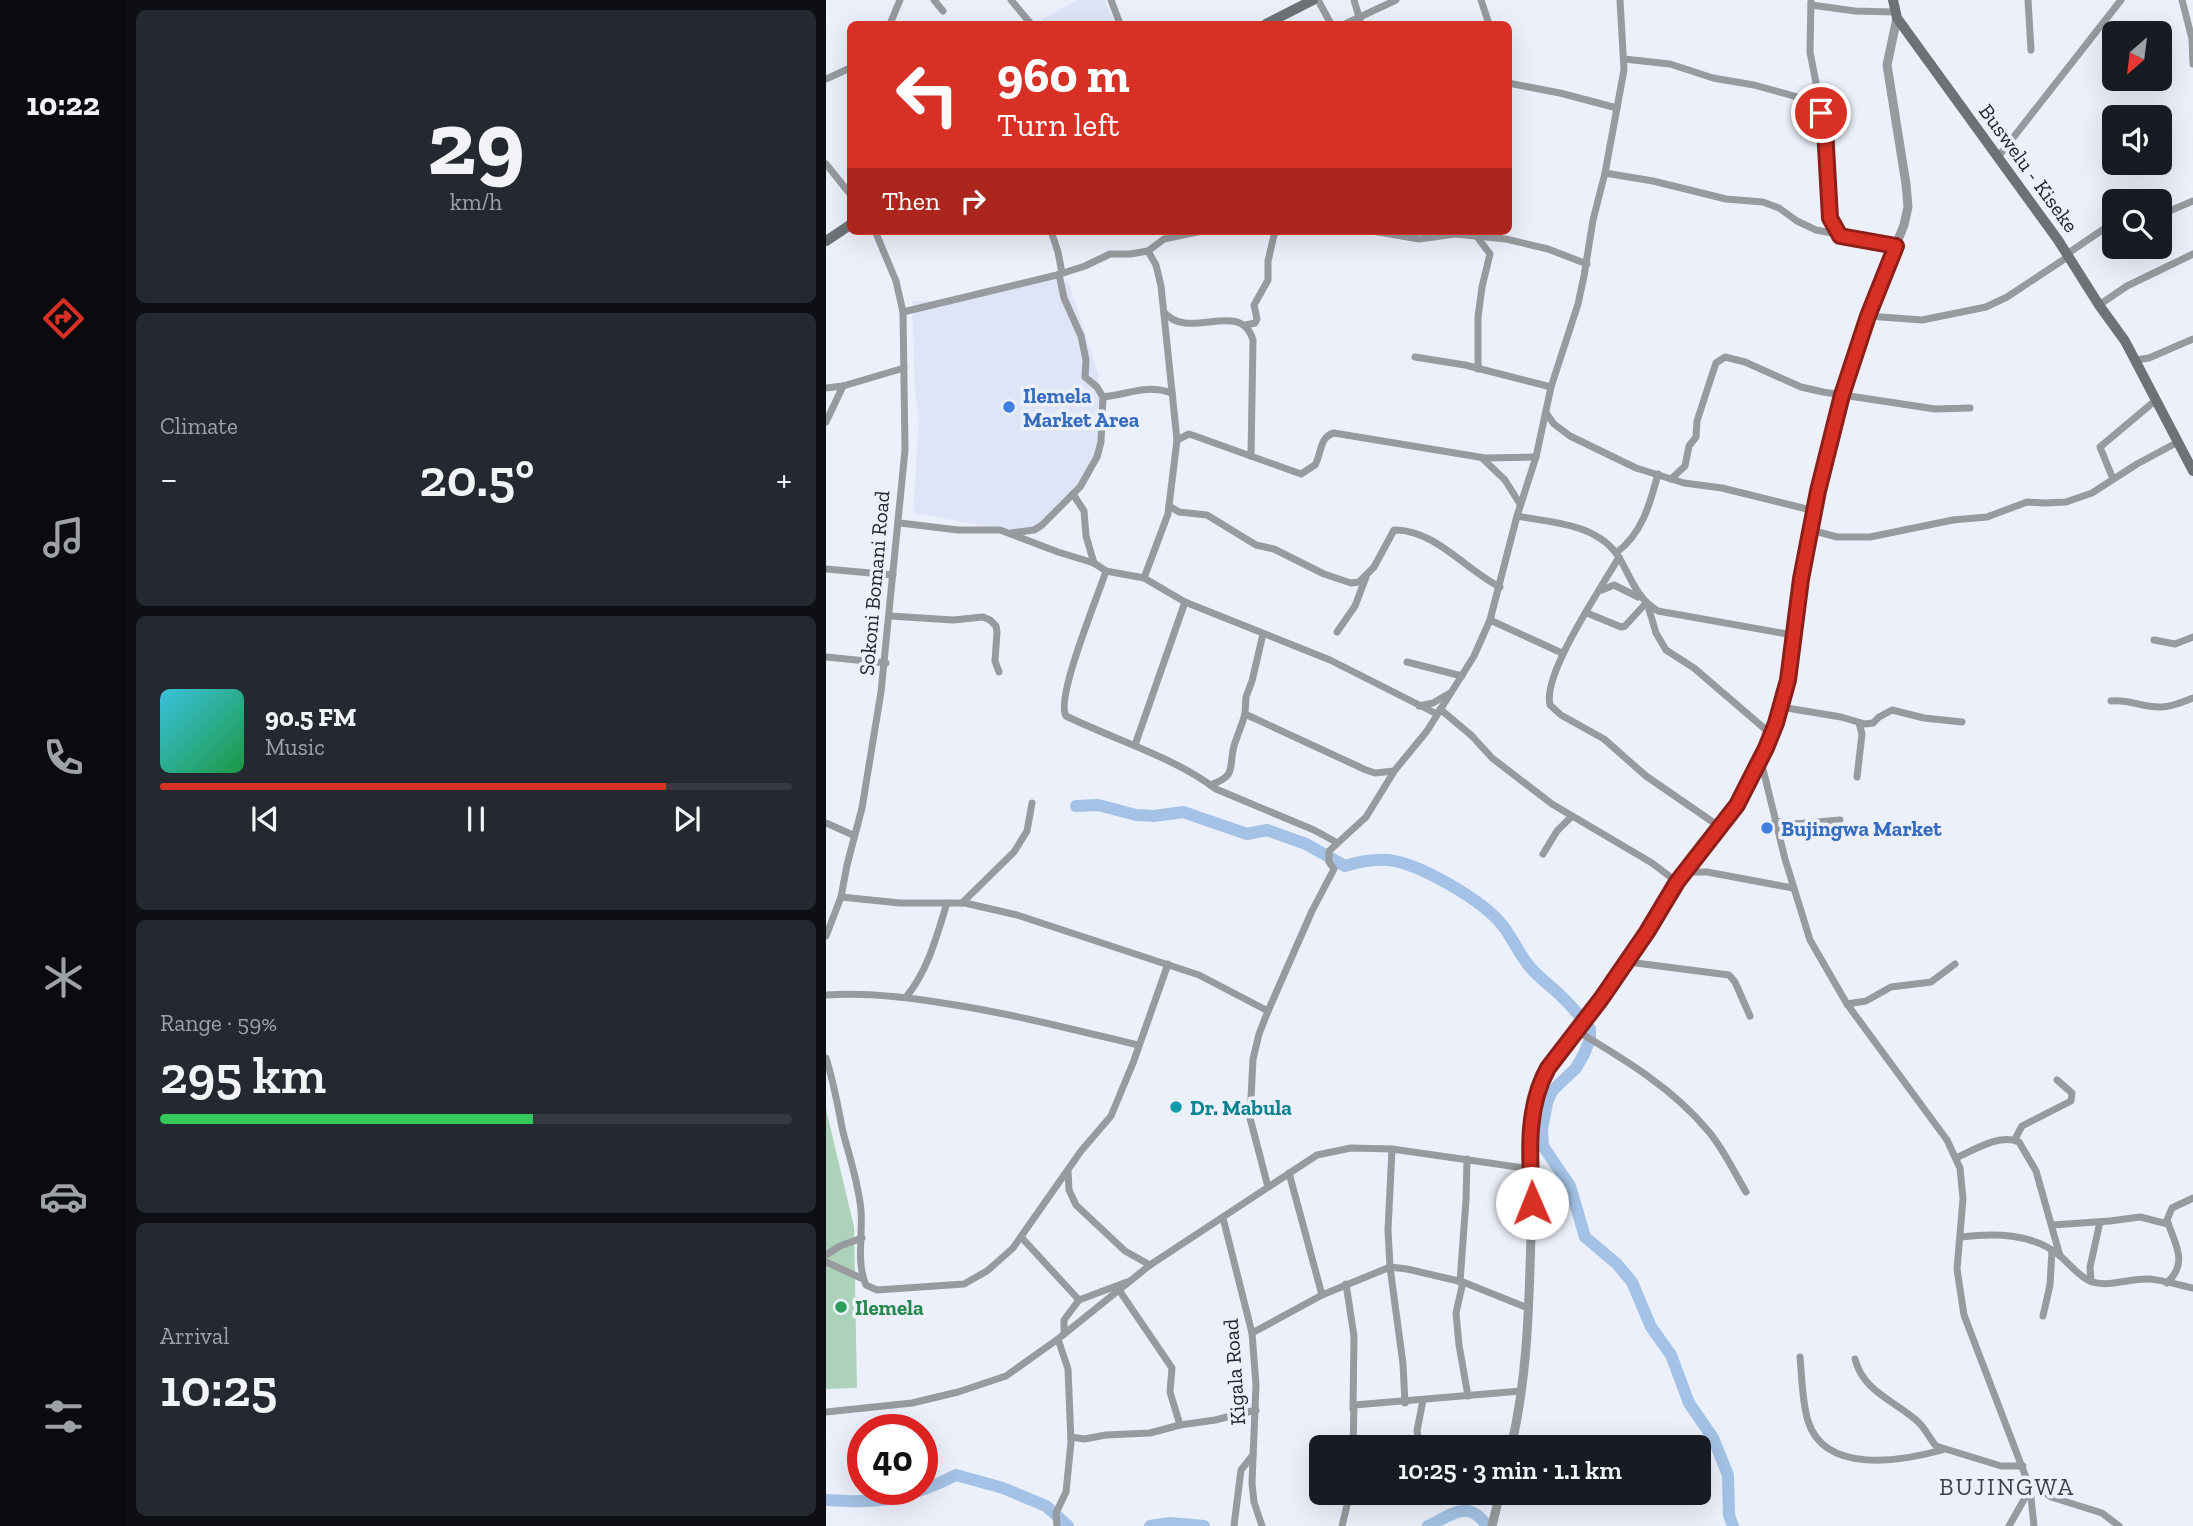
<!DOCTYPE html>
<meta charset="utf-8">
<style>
:root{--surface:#171b24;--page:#242831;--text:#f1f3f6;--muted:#9ea1a6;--line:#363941;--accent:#d93025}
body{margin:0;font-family:"Zilla Slab",serif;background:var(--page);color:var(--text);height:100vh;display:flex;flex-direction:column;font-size:26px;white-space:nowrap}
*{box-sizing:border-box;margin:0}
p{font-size:23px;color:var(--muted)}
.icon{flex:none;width:38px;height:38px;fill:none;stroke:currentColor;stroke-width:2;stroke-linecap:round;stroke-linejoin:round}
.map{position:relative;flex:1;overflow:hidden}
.side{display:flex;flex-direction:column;gap:10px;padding:10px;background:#0d0f14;width:700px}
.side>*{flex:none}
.top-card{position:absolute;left:21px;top:21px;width:665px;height:214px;border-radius:10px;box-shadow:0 7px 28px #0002;background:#d93025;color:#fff;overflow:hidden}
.needle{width:46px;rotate:208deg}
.fabs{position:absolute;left:1276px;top:21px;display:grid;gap:14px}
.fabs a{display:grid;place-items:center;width:70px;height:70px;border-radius:10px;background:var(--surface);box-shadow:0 7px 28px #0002;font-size:35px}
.speed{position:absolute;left:21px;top:1414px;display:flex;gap:14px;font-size:35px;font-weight:700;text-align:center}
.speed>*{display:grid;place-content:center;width:91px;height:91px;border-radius:50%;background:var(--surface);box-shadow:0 7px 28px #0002;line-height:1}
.speed .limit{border:10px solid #d22;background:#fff;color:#111}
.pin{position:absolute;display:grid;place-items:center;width:60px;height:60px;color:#fff;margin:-30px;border:4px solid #fff;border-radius:50%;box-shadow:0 2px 7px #0007}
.me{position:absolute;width:77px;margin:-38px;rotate:359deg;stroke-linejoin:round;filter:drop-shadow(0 0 5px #0008)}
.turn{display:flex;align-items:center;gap:24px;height:147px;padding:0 35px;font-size:32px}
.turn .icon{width:91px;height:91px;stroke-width:2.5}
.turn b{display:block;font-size:49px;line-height:60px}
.then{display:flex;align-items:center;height:66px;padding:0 35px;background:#0003;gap:14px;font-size:26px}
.big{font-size:52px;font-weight:600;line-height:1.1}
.side .widget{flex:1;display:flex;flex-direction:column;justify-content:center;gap:10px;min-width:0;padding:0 24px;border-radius:10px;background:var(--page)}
.side .dial{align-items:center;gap:0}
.dial b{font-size:91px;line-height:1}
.song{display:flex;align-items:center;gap:21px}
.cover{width:84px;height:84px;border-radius:10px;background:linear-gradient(135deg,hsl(190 70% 55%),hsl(140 70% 35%))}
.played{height:7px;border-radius:4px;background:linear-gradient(90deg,var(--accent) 80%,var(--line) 80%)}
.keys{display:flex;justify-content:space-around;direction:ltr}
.heat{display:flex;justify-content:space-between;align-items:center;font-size:38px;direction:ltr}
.charge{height:10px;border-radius:5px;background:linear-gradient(90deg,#34c759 59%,var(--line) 0)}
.trip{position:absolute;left:483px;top:1435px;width:402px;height:70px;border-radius:10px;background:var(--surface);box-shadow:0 7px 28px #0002;font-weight:600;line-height:70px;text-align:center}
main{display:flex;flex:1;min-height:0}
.tab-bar{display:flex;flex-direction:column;width:126px;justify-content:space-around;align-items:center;background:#090b0e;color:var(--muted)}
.tab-bar .icon{width:49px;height:49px}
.tab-bar .selected{color:var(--accent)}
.tab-bar b{font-size:32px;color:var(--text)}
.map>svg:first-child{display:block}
.built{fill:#dee5f6}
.green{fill:#acd3b9}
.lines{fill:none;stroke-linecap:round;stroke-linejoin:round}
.river{stroke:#a3c2e5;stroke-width:12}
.minor{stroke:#979a9e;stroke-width:7}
.tertiary{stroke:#979a9e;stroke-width:9}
.secondary{stroke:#6d7277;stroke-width:10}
.route-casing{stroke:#8d1f18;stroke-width:18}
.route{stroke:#d93025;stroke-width:12}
.shop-dot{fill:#3f7fe0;stroke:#ecf0fb;stroke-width:2.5}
.culture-dot{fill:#0f9aa8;stroke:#ecf0fb;stroke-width:2.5}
.leisure-dot{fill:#2e9e5b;stroke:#ecf0fb;stroke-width:2.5}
.labels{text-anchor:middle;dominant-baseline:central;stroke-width:7;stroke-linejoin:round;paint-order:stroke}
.street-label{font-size:21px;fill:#242629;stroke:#ecf0fb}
.shop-label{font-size:21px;font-weight:bold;fill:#366cbe;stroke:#ecf0fb;text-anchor:start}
.culture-label{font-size:21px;font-weight:bold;fill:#0d838f;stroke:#ecf0fb;text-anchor:start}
.leisure-label{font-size:21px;font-weight:bold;fill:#27864d;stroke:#ecf0fb;text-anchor:start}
.quarter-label{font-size:24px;letter-spacing:2px;fill:#3e4149;stroke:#ecf0fb}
</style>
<main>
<nav class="tab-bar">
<b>10:22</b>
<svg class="icon selected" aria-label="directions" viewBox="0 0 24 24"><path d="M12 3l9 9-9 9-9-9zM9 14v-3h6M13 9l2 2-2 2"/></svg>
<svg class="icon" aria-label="music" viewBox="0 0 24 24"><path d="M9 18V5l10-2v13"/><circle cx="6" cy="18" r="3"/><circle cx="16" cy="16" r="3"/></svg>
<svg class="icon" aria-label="phone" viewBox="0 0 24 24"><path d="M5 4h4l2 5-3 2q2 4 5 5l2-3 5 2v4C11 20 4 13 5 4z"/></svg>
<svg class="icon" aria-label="climate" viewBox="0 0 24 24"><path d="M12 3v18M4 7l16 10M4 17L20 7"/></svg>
<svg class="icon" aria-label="car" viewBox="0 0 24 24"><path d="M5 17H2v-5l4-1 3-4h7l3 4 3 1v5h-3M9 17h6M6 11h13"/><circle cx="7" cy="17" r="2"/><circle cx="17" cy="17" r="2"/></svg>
<svg class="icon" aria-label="filters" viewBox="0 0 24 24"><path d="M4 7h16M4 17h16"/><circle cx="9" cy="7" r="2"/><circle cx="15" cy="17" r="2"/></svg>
</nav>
<section class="side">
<div class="widget dial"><b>29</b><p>km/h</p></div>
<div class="widget"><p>Climate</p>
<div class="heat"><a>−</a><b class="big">20.5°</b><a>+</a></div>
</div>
<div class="widget">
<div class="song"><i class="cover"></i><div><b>90.5 FM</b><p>Music</p></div></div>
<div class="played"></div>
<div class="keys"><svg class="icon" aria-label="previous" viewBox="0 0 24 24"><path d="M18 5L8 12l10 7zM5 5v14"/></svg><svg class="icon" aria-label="pause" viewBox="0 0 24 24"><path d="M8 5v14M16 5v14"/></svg><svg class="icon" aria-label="next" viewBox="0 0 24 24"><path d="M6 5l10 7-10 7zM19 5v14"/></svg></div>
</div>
<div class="widget"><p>Range · 59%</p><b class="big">295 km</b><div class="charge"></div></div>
<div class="widget"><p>Arrival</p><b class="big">10:25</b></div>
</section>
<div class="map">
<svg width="1367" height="1526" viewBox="0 0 1367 1526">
<rect width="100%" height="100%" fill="#ecf0fb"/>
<g class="built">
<polygon points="252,0 279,0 289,24 218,24 215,20"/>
<polygon points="228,279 243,283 272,373 274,398 271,461 262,483 211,535 87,513 93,417 89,393 86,301 131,300 162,287"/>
</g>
<polygon class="green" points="0,1109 28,1227 31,1388 0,1389"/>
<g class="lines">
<g class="river">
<path d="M250,806L272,805L310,815L328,816L357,812L421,834L441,830L480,844L519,866C532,862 548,859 562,860C593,863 658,901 677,926C687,939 693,954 704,967C713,978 725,986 735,996C746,1006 755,1018 764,1029V1039L758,1054L750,1068L726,1091L721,1103L716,1129L717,1146L744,1186L759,1237L791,1264L806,1282L825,1327L845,1355L863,1403L887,1438L902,1475L903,1515L907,1526"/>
<path d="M0,1500C53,1504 83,1499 130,1475L177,1488L220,1506L242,1526"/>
<polyline points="324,1526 344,1523 378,1526"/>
<path d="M602,1526C626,1515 642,1498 661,1526"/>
</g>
<g class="minor">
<polyline points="108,0 117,11"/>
<polyline points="185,0 205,24"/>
<polyline points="285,0 294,24"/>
<polyline points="492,0 505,24"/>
<polyline points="528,0 535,24"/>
<polyline points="655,0 663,24"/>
<polyline points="985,0 984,52 999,129 1003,211 1004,218 1014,236"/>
<polyline points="1202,0 1205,50"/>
<polyline points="1356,0 1366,39 1367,64"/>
<polyline points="985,5 1029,11 1069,12"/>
<polyline points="64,24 74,0"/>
<polyline points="519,24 570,0"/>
<polyline points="798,59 844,64 887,78 928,85 993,103"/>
<polyline points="0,79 24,68"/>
<polyline points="682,83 734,93 791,108"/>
<polyline points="1172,157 1295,0"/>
<polyline points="0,164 24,194"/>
<polyline points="779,173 827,181 900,199 937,202 953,208 971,221 990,230 1070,245"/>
<polyline points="1334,215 1367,201"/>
<polyline points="225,231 232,252 236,273"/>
<polyline points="547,231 593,239 629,234 680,239 722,249 761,264"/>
<polyline points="1241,254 1288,222"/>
<polyline points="1273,305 1301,286 1367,254"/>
<polyline points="77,312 231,275 259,266 284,254 304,254 322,251 338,239 376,231"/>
<path d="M338,312C362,342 415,298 427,340L425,456"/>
<polyline points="1042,316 1096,320 1160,307 1181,297 1243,256"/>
<polyline points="420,325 429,323 431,319 428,305 442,280 442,261 449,231"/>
<polyline points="589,357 639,365 725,387"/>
<polyline points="1309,360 1323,358 1367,339"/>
<polyline points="652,369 652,317 656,287 664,254 652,238"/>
<polyline points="0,388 17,386 78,368"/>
<path d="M277,397C304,394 319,384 346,393"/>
<polyline points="720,413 728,424 744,436 810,468 858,483 896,488 989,511"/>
<polyline points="0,422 17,386"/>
<path d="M351,440L363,434L369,436L475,474L489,465C496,453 493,437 508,433L659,458L710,457"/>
<polyline points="656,458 679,480 694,504"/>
<polyline points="845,479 859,466 863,446 870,437 871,421 885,378 890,363 899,357 919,362 975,387 997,392 1109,409 1144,408"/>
<polyline points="1287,479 1274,447 1330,400"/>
<polyline points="247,494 258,511 260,536 268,563"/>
<path d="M343,506L353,512L381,515L430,545L448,549L498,574L525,583L533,582L548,567L568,530C608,529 640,570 674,587"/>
<path d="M691,516C726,523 773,523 794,559C805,578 811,599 832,611L967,635"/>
<polyline points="74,523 132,530 174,530 232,552 268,563 280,571 318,578 359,602 504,660 611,714"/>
<polyline points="985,530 1011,537 1044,537 1127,520 1161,517 1201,502 1219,503 1240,502 1266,493 1311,464 1352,442"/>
<polyline points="185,533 208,530 216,525 254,487 271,457 275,442 277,397 271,387 259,377 260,360 255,336 238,298 233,274"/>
<path d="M790,553C816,534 824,504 832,474"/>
<path d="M793,557C776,587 716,674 724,705L735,715L778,739L820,776L894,827"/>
<polyline points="0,569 67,575"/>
<path d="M280,571C272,596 229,699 240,716C289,740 346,756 390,789L488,830L510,842"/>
<polyline points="318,578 342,514 351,440 335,286 330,265 322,251"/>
<polyline points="776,590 788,585 812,597"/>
<polyline points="822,606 830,633 840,650 868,668 946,735"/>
<polyline points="761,613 795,627 799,626 820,603"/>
<polyline points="64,616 127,620 157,617 164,620 170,626 171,632 169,661 173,672"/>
<polyline points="664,620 736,653"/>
<polyline points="511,632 529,606 540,577"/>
<polyline points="437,634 426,681 420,697 419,714 540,770 549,773 568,771"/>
<polyline points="1328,640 1349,644 1367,637"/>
<polyline points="0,657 60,663"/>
<polyline points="581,662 636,676"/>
<path d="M1285,701C1304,699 1317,708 1335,707C1346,707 1357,702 1367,698"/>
<polyline points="593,706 607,703 624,693"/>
<polyline points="955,707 1015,717 1039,724 1047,723 1053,717 1066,710 1098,718 1136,722"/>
<polyline points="614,709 646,736 666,758 726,804 826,863 851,882"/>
<polyline points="309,745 359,602"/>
<polyline points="935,761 959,859 984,940 1021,1004 1121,1140 1134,1168 1137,1199 1131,1269 1138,1315 1204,1488 1208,1526"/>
<polyline points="1031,777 1036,734 1033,723"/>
<path d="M384,785C412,775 402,768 408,746C411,736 416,725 419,714"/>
<polyline points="949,821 967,824 1014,820"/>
<polyline points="0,823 27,835"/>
<polyline points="717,854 731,831 745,817"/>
<polyline points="858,872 881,872 967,888"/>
<polyline points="15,897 74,903 139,903 191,915 373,975 442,1011"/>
<polyline points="136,903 188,852 201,831 206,803"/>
<polyline points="0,936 15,897 21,865 36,808 55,692 79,450 77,312 70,281 49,231"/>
<polyline points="802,962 903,975 909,982 924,1016"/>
<path d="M0,995C41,992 82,997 123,1004C187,1014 249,1030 312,1045"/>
<path d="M80,997C102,971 111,935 121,903"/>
<polyline points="1021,1004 1040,1001 1065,987 1105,982 1129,964"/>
<path d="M751,1031C798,1059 848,1089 883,1132C898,1150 908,1172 920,1192"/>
<path d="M0,1058C8,1083 12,1107 17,1132C24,1159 32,1181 35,1210C37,1234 30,1263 40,1285L51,1290L138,1284L161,1271L187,1248L255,1151L285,1116L307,1063L342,964"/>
<polyline points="1189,1139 1196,1126 1245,1101 1246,1093 1231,1080"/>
<polyline points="566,1149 562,1230 564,1267 577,1364 579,1403"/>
<path d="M1130,1158C1148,1150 1174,1133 1193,1142L1210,1171L1234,1256"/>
<polyline points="242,1171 243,1190 250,1205 299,1251 324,1265"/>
<polyline points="463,1173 496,1295"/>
<polyline points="442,1187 424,1118 427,1059 433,1034 442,1011 486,911 508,869 503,862 503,851 540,817 569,770 601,731 648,656 664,620 691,516 710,457 725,387 752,304 758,276 767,220 779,173 798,70 794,0"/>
<polyline points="397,1218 426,1333 430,1385 426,1483 428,1502 436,1526"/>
<polyline points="1226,1225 1284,1221 1314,1217 1342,1224"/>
<path d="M1135,1237C1168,1233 1206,1233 1233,1255C1243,1263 1254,1278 1266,1282C1282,1287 1303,1279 1320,1279C1335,1279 1352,1285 1367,1288"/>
<polyline points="196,1238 253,1300 301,1282"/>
<polyline points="0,1255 14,1246 36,1238"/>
<polyline points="0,1262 37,1279"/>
<polyline points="1265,1281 1264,1267 1274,1222"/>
<polyline points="634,1282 640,1200 641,1159"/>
<polyline points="637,1282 630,1313 633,1345 642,1396"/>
<path d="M1341,1283C1363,1262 1349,1245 1341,1220L1346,1208L1367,1198"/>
<polyline points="520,1284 528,1336 527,1409"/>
<polyline points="293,1290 346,1368 344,1392 354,1425"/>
<polyline points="1217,1316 1224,1285 1226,1250"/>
<polyline points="426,1333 496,1295 564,1267 581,1269 637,1282 702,1308"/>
<polyline points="238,1334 238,1320 253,1300"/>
<path d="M974,1357C976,1378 976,1401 982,1421C999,1475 1076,1461 1116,1450"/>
<path d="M1029,1359C1037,1391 1067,1400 1090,1420C1099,1427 1103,1438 1110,1446L1175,1466H1197"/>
<polyline points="0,1412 86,1403 132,1392 180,1376 232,1339 324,1265 491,1155 525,1148 566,1149 705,1169"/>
<polyline points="245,1437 258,1439 280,1435 324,1433 354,1425 389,1420 430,1410"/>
<polyline points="527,1447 528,1405 695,1391"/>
<polyline points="594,1447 591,1431 597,1400"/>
<polyline points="1202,1481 1225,1497 1276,1513 1293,1526"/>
<polyline points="231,1526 230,1513 240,1492 245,1442 242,1369 232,1339"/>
<polyline points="408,1526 415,1470 427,1455"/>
<polyline points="516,1526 524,1493"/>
<polyline points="1183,1526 1204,1489"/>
</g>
<g class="tertiary">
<path d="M685,1447C704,1368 703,1285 706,1204C707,1157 698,1111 722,1068L802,962L851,882L911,805L927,777L950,723L962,680L971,604L992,491L1016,395L1041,317L1078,225L1082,207L1080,184L1061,65L1071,18"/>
<polyline points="666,1526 674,1493"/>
</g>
<g class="secondary">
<polyline points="1067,0 1071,18 1232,240 1273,305 1299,341 1367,471"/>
<polyline points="440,24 487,0"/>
<polyline points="0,241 24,225"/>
</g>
</g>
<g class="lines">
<defs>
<path id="route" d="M706,1203C704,1158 699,1109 722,1068L775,999L821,932L851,882L911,805L940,748L950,723L962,680L975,579L992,491L1016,395L1042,316L1070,246L1014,236L1004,218L999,129L995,113"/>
</defs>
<use href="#route" class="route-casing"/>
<use href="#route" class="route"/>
</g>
<g class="shop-dot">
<circle cx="183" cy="407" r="7"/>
<circle cx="941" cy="828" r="7"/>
</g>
<circle class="culture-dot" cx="350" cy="1107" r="7"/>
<circle class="leisure-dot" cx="15" cy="1307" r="7"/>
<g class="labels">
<g class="street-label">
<text transform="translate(1203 168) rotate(54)">Buswelu - Kiseke</text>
<text transform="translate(48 583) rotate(-85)">Sokoni Bomani Road</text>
<text transform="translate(408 1372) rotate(-94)">Kigala Road</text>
</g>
<g class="shop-label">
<text x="197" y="395">Ilemela<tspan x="197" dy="24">Market Area</tspan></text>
<text x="955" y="828">Bujingwa Market</text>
</g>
<g class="culture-label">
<text x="364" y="1107">Dr. Mabula</text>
</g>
<g class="leisure-label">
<text x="29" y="1307">Ilemela</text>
</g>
<g class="quarter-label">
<text x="1181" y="1486">BUJINGWA</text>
</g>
</g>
</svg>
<div class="fabs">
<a><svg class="needle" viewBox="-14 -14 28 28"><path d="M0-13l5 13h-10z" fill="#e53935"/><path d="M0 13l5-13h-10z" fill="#9ea1a6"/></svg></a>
<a><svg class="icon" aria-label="sound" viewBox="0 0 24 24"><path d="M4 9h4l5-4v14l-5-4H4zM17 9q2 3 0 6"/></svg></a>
<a><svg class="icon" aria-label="search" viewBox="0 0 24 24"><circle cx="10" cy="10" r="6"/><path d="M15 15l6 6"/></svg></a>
</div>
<div class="speed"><div class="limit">40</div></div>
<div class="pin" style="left:995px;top:113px;background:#d93025"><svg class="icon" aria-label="arrive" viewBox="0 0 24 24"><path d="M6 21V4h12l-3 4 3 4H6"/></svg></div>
<svg class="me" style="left:706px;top:1203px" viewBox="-20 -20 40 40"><circle r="19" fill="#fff"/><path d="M0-13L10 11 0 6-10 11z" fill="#d93025"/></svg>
<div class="trip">10:25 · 3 min · 1.1 km</div>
<div class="top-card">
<div class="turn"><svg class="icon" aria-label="left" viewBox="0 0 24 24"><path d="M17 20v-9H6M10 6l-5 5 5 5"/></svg><div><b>960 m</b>Turn left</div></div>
<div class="then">Then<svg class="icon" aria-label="right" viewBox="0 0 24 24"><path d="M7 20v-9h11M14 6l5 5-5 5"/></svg></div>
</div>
</div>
</main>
